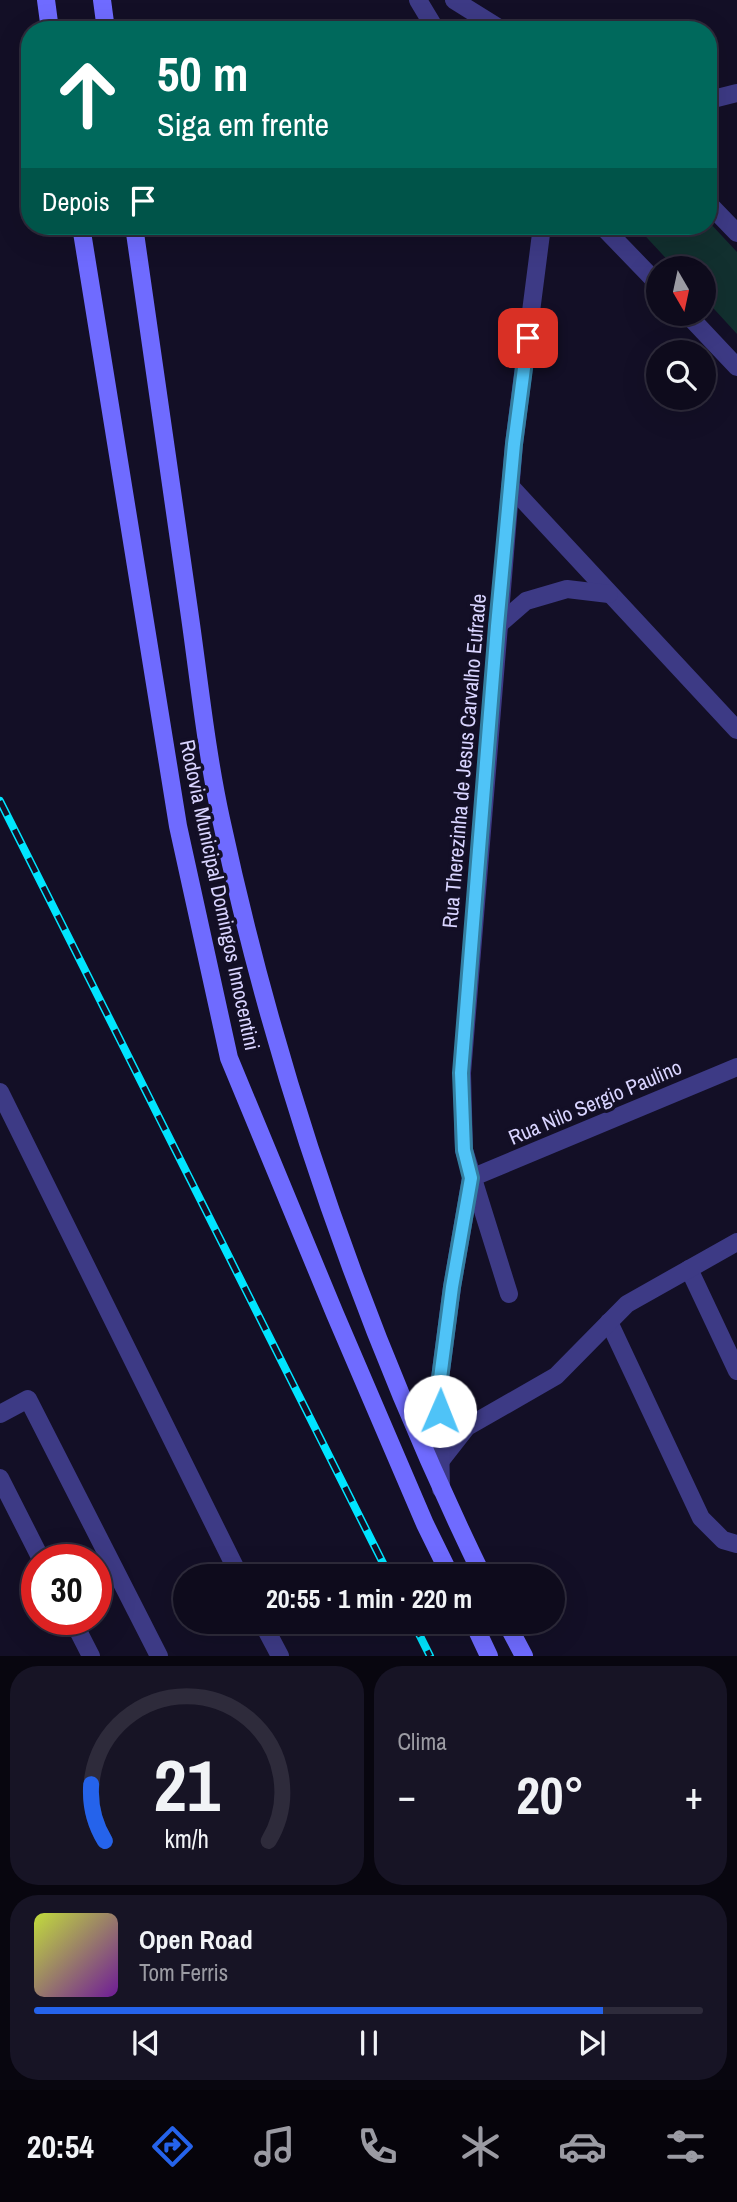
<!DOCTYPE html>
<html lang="pt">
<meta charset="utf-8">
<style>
:root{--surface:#0e0b1c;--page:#171425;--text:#f1f3f6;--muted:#9b9ba3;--line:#2e2b3b;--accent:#2563eb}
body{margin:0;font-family:"Archivo Narrow",sans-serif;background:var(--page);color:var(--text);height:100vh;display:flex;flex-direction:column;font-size:26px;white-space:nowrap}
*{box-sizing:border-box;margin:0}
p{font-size:23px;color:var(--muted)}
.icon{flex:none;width:38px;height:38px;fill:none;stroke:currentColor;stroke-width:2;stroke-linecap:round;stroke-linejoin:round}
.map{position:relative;height:1656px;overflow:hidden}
.drawer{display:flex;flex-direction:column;gap:10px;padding:10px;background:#08060f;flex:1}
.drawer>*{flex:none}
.hud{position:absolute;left:21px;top:21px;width:696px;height:214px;border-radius:28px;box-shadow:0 7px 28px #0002,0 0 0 2px var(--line);background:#00695c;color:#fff;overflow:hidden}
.needle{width:46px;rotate:171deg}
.fabs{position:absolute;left:646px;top:256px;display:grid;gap:14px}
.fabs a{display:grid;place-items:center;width:70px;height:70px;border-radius:50%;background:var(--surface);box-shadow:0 7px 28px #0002,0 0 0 2px var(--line);font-size:35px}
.speed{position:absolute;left:21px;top:1544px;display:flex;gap:14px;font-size:35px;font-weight:700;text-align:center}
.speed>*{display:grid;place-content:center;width:91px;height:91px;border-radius:50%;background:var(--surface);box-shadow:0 7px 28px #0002,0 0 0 2px var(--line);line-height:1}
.speed .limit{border:10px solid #d22;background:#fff;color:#111}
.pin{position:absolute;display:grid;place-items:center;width:60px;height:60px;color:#fff;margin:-30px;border-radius:14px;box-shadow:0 4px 10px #0006}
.me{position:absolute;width:77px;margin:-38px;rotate:1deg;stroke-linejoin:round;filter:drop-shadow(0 0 5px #0008)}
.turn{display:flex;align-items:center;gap:24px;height:147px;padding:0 21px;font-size:32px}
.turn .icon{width:91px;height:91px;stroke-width:2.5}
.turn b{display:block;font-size:49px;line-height:60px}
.then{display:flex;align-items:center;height:66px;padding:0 21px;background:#0003;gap:14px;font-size:26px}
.big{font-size:52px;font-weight:700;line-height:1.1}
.drawer .widget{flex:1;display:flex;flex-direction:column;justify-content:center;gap:10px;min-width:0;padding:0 24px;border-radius:28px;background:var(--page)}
.drawer .dial{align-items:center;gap:0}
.dial svg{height:182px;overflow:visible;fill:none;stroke:var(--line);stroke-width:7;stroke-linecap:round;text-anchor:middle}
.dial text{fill:var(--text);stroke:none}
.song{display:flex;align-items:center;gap:21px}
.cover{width:84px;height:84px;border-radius:10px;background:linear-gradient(135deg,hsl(70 70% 55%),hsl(280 70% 35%))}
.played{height:7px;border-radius:4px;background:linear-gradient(90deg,var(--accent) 85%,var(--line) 85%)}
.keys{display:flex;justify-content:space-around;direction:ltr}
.heat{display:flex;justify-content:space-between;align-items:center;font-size:38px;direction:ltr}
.drawer .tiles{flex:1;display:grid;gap:10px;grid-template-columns:1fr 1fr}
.widget:last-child{grid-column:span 2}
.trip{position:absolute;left:173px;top:1564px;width:392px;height:70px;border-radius:35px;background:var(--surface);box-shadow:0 7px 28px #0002,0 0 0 2px var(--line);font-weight:700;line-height:70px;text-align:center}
.menu{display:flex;height:112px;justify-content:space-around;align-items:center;background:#06040b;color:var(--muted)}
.menu .icon{width:49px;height:49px}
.menu .on{color:var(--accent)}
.menu b{font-size:32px;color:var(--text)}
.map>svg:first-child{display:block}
.green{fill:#12302f}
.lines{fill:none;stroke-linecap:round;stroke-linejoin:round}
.lane{stroke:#3d3a85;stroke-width:18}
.street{stroke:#3d3a85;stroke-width:18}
.secondary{stroke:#6f6bff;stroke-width:18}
.rail-casing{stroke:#00e5ff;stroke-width:8}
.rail{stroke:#130f26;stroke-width:5;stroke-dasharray:16;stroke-linecap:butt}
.route-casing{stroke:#337fa1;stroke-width:18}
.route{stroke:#4fc3f7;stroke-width:12}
.labels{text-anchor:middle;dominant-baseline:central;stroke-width:7;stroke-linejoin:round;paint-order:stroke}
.street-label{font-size:21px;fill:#d9d4ff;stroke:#130f26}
</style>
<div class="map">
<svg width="737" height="1656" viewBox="0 0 737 1656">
<rect width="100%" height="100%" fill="#130f26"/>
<polygon class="green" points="709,222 737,252 737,334 704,298 704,268 675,268 636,226 709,226"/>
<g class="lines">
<g class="lane">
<polyline points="689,1269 737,1371"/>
<polyline points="609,1322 701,1518 723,1540 737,1544"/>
<polyline points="0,1414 28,1399 159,1656"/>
<polyline points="442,1459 467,1427 556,1376 627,1304 737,1242"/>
<polyline points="0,1478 41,1559"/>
<polyline points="72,1619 91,1656"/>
</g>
<g class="street">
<polyline points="418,0 436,30"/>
<polyline points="454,0 502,30"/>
<polyline points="709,100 737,93"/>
<polyline points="709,204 737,233"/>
<polyline points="602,226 658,284"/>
<polyline points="686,313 737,367"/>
<polyline points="511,487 737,730"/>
<polyline points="497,626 526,601 567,589 609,594"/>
<polyline points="0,1092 240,1577"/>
<polyline points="509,1294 464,1150 462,1073 514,444 542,226"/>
<polyline points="441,1489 439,1386 452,1287 471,1178 737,1067"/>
<polyline points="262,1622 280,1656"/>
</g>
<g class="secondary">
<polyline points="46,0 50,30"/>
<polyline points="102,0 106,30"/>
<polyline points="81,226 178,826 229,1058 335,1314 425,1524 451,1577"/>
<path d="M134,226C152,354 171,482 189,610C199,679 206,750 221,819C277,1080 366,1336 483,1577"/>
<polyline points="473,1622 489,1656"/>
<polyline points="506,1622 524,1656"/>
</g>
<defs>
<g id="rail">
<polyline points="0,801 390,1577"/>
<polyline points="413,1622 430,1656"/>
</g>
</defs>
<use href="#rail" class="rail-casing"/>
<use href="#rail" class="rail"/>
</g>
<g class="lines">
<defs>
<polyline id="route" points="440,1411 439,1386 452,1287 471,1178 464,1150 461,1073 497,626 514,444 528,338"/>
</defs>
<use href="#route" class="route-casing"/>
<use href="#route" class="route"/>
</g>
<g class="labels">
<g class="street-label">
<text transform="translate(464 761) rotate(-85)">Rua Therezinha de Jesus Carvalho Eufrade</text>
<text transform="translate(220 895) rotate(78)">Rodovia Municipal Domingos Innocentini</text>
<text transform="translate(595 1102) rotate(-23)">Rua Nilo Sergio Paulino</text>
</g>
</g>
</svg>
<div class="fabs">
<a><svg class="needle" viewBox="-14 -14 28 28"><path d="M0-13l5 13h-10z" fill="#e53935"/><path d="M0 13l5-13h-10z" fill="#9b9ba3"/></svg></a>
<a><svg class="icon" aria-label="search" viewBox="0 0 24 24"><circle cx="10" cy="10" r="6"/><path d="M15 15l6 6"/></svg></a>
</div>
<div class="speed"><div class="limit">30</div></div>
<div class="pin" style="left:528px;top:338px;background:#d93025"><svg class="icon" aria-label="arrive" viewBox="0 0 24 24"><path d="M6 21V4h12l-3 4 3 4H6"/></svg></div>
<svg class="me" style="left:440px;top:1411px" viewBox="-20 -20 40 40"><circle r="19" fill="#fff"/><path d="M0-13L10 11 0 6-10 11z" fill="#4fc3f7"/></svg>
<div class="trip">20:55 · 1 min · 220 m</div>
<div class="hud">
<div class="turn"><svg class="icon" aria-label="ahead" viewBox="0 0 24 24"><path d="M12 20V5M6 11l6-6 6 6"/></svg><div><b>50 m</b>Siga em frente</div></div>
<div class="then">Depois<svg class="icon" aria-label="arrive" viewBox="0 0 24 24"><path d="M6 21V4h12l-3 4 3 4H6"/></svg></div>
</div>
</div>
<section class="drawer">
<div class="tiles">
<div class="widget dial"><svg viewBox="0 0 100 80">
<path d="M14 69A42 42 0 1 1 86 69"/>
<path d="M14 69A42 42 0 0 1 8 44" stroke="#2563eb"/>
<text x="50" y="56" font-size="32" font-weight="700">21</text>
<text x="50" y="72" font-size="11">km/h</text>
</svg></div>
<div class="widget"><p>Clima</p>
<div class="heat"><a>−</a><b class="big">20°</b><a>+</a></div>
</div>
<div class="widget">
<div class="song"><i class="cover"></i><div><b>Open Road</b><p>Tom Ferris</p></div></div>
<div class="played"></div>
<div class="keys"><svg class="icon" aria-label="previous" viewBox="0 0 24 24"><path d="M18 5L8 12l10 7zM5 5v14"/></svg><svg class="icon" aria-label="pause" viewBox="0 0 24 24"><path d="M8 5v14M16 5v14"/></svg><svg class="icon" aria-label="next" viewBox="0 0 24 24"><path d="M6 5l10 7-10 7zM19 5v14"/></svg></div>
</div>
</div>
</section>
<nav class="menu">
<b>20:54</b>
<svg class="icon on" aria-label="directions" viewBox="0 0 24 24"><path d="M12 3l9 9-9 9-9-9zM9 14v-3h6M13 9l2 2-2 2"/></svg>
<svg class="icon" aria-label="music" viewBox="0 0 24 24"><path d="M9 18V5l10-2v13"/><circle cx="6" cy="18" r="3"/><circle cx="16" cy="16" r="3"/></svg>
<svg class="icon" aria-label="phone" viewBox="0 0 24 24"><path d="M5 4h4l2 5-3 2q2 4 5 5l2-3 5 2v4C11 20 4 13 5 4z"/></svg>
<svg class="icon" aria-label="climate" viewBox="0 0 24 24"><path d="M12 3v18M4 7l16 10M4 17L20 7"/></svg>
<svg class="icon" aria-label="car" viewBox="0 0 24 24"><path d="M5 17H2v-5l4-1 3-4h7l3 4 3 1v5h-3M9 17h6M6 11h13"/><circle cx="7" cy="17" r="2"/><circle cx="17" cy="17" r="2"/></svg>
<svg class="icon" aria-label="filters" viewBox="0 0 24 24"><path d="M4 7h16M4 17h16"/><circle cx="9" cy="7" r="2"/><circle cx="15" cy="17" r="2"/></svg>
</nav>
